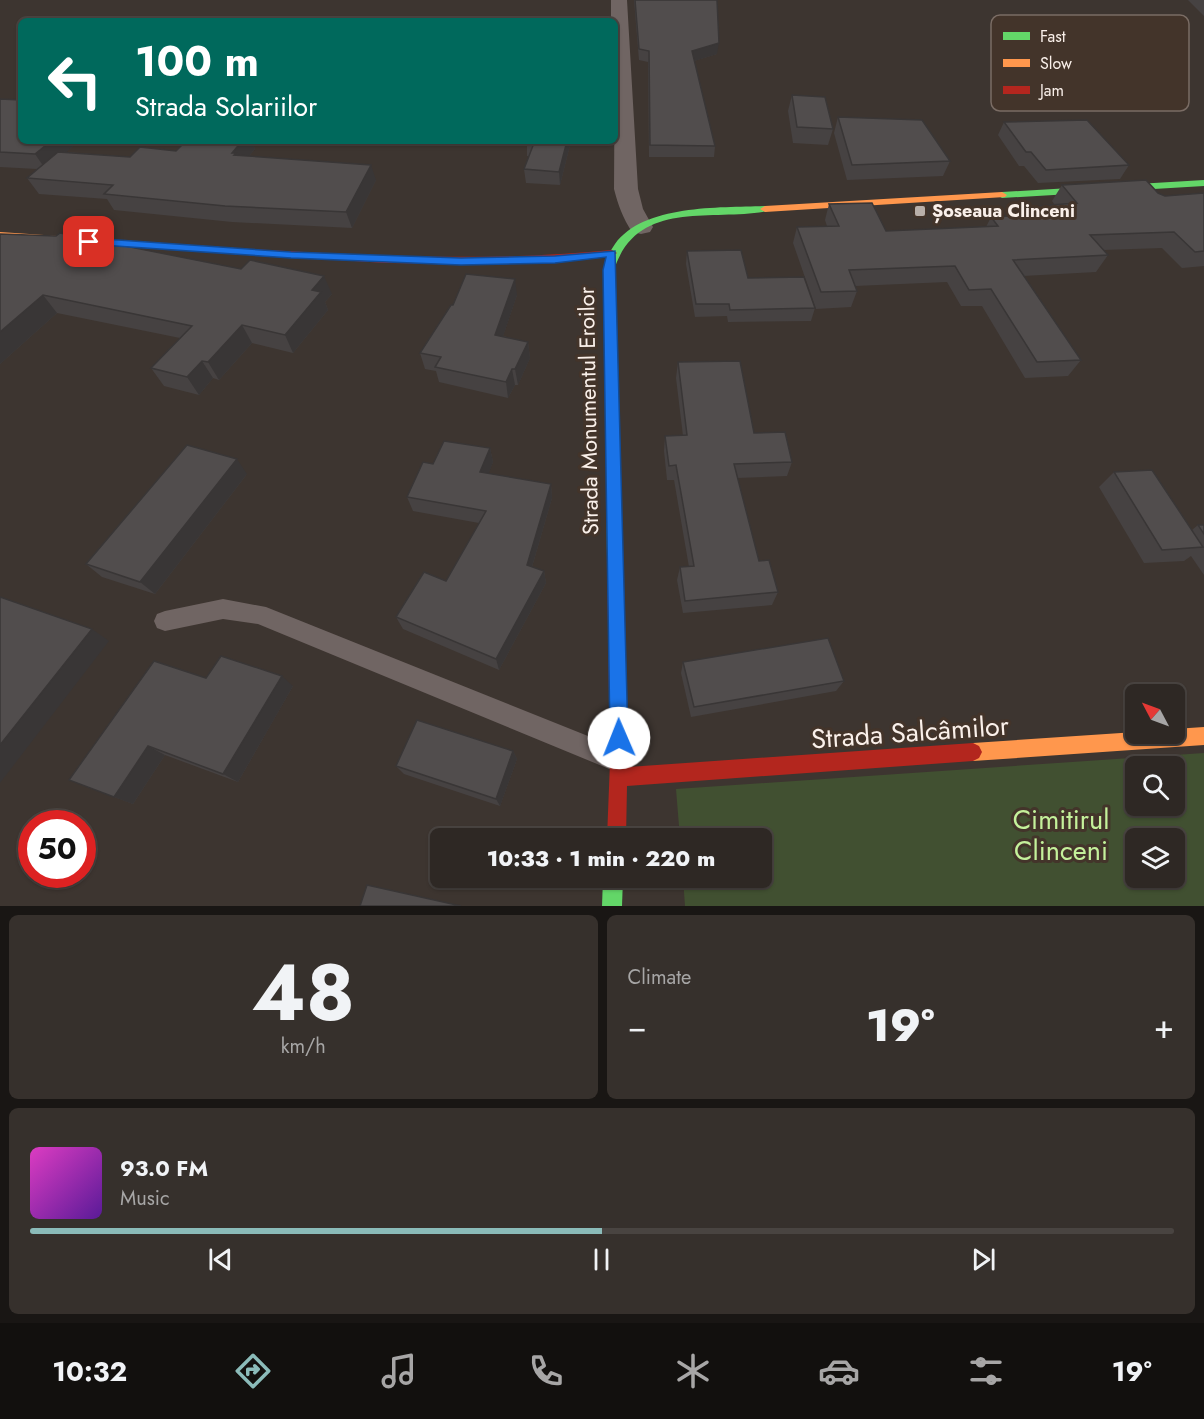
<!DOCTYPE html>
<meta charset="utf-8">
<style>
:root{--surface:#2e2824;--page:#36302c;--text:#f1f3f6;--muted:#a7a6a6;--line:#494441;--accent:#8bbbb9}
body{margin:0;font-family:Jost,sans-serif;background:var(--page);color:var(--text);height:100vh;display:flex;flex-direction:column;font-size:22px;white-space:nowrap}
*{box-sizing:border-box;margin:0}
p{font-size:20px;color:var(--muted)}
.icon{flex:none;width:33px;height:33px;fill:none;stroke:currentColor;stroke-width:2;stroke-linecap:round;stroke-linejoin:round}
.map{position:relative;height:906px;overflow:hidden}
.panel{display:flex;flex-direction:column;gap:9px;padding:9px;background:#191614;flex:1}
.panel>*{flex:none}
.guide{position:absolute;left:18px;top:18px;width:600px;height:126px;border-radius:9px;box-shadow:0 2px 4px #0004,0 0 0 2px var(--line);background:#00695c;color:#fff;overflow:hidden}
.needle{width:39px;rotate:311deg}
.fabs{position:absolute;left:1125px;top:684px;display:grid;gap:12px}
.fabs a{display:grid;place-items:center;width:60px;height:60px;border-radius:9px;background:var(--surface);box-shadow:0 2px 4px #0004,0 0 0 2px var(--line);font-size:30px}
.speed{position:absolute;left:18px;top:810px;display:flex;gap:12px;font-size:30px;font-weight:700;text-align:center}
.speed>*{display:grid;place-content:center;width:78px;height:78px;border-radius:50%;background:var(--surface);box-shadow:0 2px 4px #0004,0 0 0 2px var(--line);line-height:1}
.speed .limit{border:9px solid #d22;background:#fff;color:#111}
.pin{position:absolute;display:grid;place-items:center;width:51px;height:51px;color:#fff;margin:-26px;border-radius:12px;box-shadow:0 3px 9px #0006}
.me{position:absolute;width:66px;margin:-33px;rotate:359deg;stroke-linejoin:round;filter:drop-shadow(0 0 4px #0008)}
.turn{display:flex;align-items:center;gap:21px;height:126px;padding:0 18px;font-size:27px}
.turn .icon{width:78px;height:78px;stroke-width:2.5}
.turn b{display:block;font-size:42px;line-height:51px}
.big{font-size:45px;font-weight:800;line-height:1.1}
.panel .tile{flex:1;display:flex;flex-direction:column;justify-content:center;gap:9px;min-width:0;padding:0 21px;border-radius:9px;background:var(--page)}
.panel .dial{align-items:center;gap:0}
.dial b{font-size:78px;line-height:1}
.song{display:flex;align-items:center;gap:18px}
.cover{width:72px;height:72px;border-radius:9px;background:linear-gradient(135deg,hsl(310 70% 55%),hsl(270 70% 35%))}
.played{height:6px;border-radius:3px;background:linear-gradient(90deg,var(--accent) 50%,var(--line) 50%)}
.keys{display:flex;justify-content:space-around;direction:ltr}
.heat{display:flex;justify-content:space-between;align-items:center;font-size:33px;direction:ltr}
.panel .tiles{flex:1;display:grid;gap:9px;grid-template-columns:1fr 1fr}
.tile:last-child{grid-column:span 2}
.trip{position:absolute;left:430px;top:828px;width:342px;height:60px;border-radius:9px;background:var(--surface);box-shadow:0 2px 4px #0004,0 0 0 2px var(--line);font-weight:800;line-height:60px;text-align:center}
.menu{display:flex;height:96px;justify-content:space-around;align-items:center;background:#12100e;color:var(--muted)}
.menu .icon{width:42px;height:42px}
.menu .active{color:var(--accent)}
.menu b{font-size:27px;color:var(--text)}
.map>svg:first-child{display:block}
.green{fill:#415031;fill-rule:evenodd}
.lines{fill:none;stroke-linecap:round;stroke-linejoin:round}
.lane{fill:#706563;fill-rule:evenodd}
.street{fill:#706563;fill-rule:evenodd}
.fast{fill:#63d668;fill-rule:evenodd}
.slow{fill:#ff974d;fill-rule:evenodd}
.jam{fill:#b3261e;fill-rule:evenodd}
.wall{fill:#464242}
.shaded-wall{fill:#393636}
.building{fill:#514d4d;stroke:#393636;stroke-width:1.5}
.route{fill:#1a73e8;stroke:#114b97;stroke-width:1.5}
.poi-dot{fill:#b8afa9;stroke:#43342a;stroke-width:2}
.labels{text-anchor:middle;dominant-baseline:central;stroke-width:6;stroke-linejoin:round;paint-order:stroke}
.far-poi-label{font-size:18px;font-weight:bold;fill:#faf0ea;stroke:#43342a;text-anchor:start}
.street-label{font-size:22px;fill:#faf0ea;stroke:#43342a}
.near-street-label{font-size:27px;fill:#faf0ea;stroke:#43342a}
.near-park-label{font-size:27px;fill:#c4f19b;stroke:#43342a}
.key{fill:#43342a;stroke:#7a6c64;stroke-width:1.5}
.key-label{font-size:16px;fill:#faf0ea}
</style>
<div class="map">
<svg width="1204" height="906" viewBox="0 0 1204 906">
<rect width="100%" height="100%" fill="#3d3530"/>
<path class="green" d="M1204,753V906H685L683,878H762V838H680L676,789ZM1136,766H1174V806H1136ZM1136,838H1174V878H1136Z"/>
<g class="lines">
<polygon class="lane" points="223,599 266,607 628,752 631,761 628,770 619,773 258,624 223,619 165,631 157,628 154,621 157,614 165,611"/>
<path class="street" d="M611,0H627L638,189L643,209L653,227L650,232L641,234L632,232C623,218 618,205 614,189L615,21H611Z"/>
<g class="fast">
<polygon points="1204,180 1204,186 1002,198 997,195 1002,192"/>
<path d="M765,206L768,207V211C712,222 637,198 614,270L623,555L620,560L615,562L610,560L607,555L604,270C607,261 609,252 615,244C644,204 720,208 765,206Z"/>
<polygon points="603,878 623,878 622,906 602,906"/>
</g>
<g class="slow">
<polygon points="1002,192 1007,195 1005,197 765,212 760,209 765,206"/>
<polygon points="0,232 249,249 254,252 249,255 0,238"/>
<polygon points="1204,727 1204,745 973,761 967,758 964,752 967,746 973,743 1136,732 1174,734 1174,729"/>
</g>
<g class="jam">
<path d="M249,249C370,256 491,262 612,250L617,253L612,256L567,261L476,264L385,263L245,254V250Z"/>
<polygon points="615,548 620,550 623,555 628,767 973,743 979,746 982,752 979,758 973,761 627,786 626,838 607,838 610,762 607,555 610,550"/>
</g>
</g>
<g class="wall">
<polygon points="634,0 717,0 717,54 694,61 715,146 714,157 649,157 648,62 639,60"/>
<polygon points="1188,0 1204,0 1204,16"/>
<polygon points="792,95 833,129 828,145 793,143 788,111"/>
<polygon points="0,99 21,141 79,141 66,152 130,157 176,151 186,141 251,141 255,149 249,156 376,180 352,228 232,222 114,210 107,199 39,194 27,178 37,169 0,167"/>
<polygon points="838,117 950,161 943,176 847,180 834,133"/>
<polygon points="1004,122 1129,165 1120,179 1038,183 1024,166 1019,166 998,135"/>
<polygon points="527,141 571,141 560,185 526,183 524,169 529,156 527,156"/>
<polygon points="1062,185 1158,193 1165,196 1204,193 1204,266 1182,268 1162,248 1103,250 1108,255 1096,272 1023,276 1081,360 1068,376 1025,378 982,306 961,306 947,282 855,286 857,291 851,307 816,309 793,243 797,227 827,226 825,220 829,204 886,231 986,227 991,217 1034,214 1039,206 1055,205 1052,201"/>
<polygon points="0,234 332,294 325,302 328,310 293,353 252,343 219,380 213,378 199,395 164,386 151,368 180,338 57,313 0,364"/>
<polygon points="687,251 815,308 811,321 728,322 727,316 695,317 686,264"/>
<polygon points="517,295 503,336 528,342 530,358 518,385 515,385 508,398 439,382 436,371 425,369 420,353 453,305"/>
<polygon points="678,362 754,433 792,462 787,476 737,478 759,561 778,592 772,605 683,613 677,580 680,567 689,567 674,480 667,480 664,451 665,436 683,436 676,378"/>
<polygon points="490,448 493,462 488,474 551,484 552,498 532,567 544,571 546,583 499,670 403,629 396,617 446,581 479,523 413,511 407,497 433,464"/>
<polygon points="1114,472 1192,530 1198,525 1204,525 1204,575 1191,556 1184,561 1144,563 1099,487"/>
<polygon points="247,474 155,594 102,577 86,564"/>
<polygon points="683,662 844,681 836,691 691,717 681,673"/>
<polygon points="206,678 293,686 238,782 165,755 133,804 69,780"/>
<polygon points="513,751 517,759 500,806 404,774 396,766"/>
</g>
<g class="shaded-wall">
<polygon points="719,43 717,54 691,62 692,51"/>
<polygon points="51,141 79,141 46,170 35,154"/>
<polygon points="242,141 251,141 255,149 241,165 232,153"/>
<polygon points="567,141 571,141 560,185 559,172"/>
<polygon points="371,165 376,180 352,228 346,212"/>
<polygon points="324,276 332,294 325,302 328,310 293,353 285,335 312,290"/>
<polygon points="515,279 517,295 498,351 495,335"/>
<polygon points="43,295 57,313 0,364 0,332"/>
<polygon points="242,325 252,343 219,380 208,362"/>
<polygon points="528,342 530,358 518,385 515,369"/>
<polygon points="202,361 213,378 199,395 187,377"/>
<polygon points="512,369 515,385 508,398 506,382"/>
<polygon points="490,448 493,462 484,486 480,472"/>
<polygon points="237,459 247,474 155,594 140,582"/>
<polygon points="551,484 552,498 529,577 527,565"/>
<polygon points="544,571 546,583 499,670 496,659"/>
<polygon points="92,629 109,641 0,783 0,745"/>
<polygon points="282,676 293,686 238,782 223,774"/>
<polygon points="148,746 165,755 133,804 114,797"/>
<polygon points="513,751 517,759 500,806 496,799"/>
</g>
<g class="building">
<polygon points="635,0 717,0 719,43 692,51 715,146 650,145 649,51 639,49"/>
<polygon points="792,95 825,97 833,129 797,127"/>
<polygon points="0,99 21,100 21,141 51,141 35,154 0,152"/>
<polygon points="838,117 922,120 950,161 852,165"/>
<polygon points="1087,120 1129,165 1046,170 1031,152 1026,152 1004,122"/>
<polygon points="186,141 242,141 232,153 236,153 234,155 371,165 346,212 225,206 104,194 113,185 27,178 58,152 130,157 140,147 176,151"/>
<polygon points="527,141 567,141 559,172 524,169 534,143 526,142"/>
<polygon points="1146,180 1158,193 1165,196 1204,193 1204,251 1195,252 1174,232 1090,235 1108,255 1013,260 1081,360 1037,362 991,289 969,290 955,266 849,270 857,291 821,292 797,227 839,226 829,204 872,203 886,231 998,226 991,217 1046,214 1039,206 1077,203 1062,185"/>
<polygon points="60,233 241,269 250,260 324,276 312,290 321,292 285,335 242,325 208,362 202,361 187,377 151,368 192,326 43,295 0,332 0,234 56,236"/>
<polygon points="741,250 748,278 804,277 815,308 730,310 729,304 696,304 687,251"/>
<polygon points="466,274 515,279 495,335 528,342 515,369 512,369 506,382 435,367 441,357 420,353 451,305 453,305"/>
<polygon points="740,361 754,433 785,432 792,462 734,464 759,561 769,560 778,592 685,601 680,567 694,566 676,465 669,466 665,436 687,435 678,362"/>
<polygon points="444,441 490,448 480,472 551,484 527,565 544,571 496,659 396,617 424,572 446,581 486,511 407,497 423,462 433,464"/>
<polygon points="187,445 237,459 140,582 86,564"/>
<polygon points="1152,470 1203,547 1162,550 1114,472"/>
<polygon points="1198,525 1204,525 1204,534"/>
<polygon points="0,597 92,629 0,745"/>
<polygon points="828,638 844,681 694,707 683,662"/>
<polygon points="221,656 282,676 223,774 148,746 114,797 69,780 154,661 206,678"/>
<polygon points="417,720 513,751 496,799 396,766"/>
<polygon points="367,885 461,906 360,906"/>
</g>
<polygon class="route" points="89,238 291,252 461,258 555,256 615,251 628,738 625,744 619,747 613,744 610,738 603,270 606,257 555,263 461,265 291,258 86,244 86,239"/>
<rect class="poi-dot" x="914" y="205" width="12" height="12" rx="3"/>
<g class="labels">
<g class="far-poi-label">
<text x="932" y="211">Șoseaua Clinceni</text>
</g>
<g class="street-label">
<text transform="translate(588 411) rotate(-91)">Strada Monumentul Eroilor</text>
</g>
<g class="near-street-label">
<text transform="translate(910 732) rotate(-4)">Strada Salcâmilor</text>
</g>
<g class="near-park-label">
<text x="1061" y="819">Cimitirul<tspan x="1061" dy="31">Clinceni</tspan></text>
</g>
</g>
<rect x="991" y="15" width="198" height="96" rx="9" class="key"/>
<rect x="1003" y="32" width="27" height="8" fill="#63d668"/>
<rect x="1003" y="59" width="27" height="8" fill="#ff974d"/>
<rect x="1003" y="86" width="27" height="8" fill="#b3261e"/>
<g class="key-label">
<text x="1040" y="42">Fast</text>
<text x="1040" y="69">Slow</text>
<text x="1040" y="96">Jam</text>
</g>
</svg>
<div class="fabs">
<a><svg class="needle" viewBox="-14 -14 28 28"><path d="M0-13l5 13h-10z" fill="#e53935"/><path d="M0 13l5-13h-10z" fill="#a7a6a6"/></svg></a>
<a><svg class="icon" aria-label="search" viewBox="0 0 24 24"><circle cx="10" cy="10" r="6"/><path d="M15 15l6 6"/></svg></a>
<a><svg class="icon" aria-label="layers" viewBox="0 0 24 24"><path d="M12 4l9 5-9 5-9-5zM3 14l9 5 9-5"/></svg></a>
</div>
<div class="speed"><div class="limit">50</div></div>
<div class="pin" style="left:89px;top:242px;background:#d93025"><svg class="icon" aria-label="arrive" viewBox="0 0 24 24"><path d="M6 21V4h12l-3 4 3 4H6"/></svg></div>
<svg class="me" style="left:619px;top:738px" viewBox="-20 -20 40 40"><circle r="19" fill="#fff"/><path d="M0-13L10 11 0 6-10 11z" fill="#1a73e8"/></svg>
<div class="trip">10:33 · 1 min · 220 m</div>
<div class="guide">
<div class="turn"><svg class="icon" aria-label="left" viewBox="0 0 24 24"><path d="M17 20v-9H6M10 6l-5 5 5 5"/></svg><div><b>100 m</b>Strada Solariilor</div></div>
</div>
</div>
<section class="panel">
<div class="tiles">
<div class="tile dial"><b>48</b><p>km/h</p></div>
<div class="tile"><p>Climate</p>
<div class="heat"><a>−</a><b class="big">19°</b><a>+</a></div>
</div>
<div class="tile">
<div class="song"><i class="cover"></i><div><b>93.0 FM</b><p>Music</p></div></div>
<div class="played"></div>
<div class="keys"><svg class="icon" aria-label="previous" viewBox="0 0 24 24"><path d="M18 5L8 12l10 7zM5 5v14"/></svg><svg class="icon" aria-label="pause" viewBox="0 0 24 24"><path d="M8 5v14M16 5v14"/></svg><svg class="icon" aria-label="next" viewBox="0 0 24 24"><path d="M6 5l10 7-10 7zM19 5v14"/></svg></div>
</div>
</div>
</section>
<nav class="menu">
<b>10:32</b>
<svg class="icon active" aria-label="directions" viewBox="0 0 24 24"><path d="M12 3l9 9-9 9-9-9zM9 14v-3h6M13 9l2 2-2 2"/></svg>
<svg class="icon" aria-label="music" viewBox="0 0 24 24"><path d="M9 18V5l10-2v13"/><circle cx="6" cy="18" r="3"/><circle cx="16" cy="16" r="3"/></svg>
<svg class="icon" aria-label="phone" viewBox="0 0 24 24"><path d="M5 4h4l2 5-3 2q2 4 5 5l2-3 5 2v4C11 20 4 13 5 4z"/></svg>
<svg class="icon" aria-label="climate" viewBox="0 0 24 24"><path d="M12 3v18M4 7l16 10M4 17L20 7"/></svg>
<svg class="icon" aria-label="car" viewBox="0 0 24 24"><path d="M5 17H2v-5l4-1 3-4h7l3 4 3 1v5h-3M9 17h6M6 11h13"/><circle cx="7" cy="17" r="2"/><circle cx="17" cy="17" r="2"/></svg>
<svg class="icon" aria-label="filters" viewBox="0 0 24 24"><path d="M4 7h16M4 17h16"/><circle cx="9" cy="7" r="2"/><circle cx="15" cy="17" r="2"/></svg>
<b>19°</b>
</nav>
